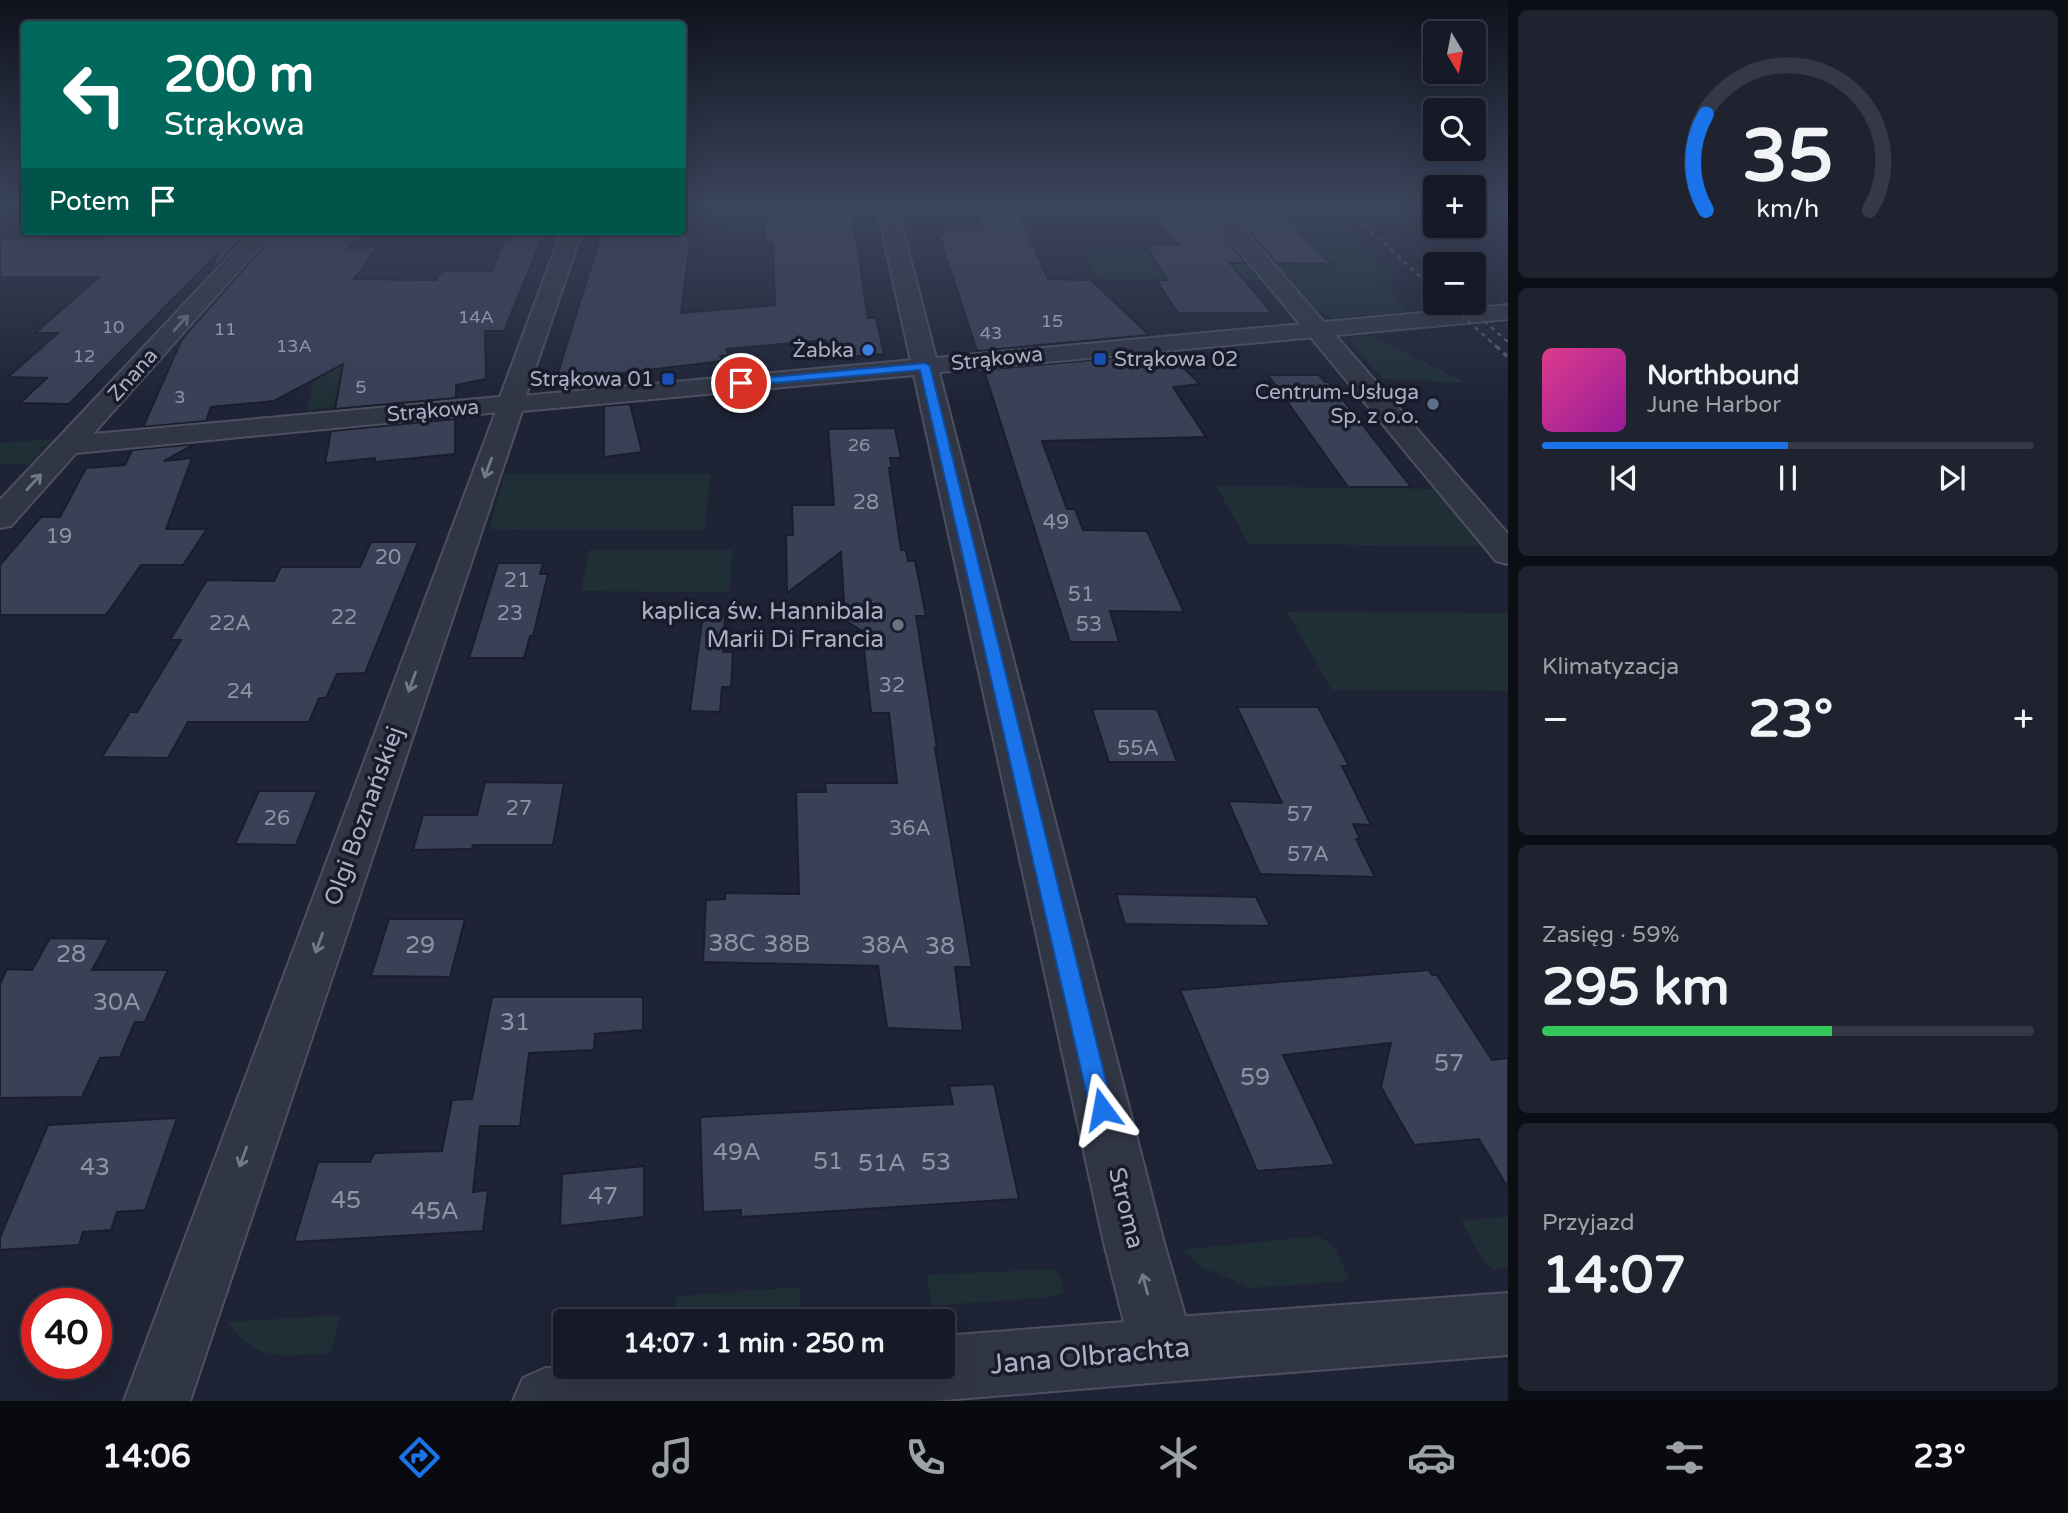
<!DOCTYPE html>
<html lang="pl">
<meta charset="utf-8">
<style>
:root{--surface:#161a28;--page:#1f2330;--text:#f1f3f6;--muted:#9ea1a8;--line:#353845;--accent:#1a73e8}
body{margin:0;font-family:"Varela Round",sans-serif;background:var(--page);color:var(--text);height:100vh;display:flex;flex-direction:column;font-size:26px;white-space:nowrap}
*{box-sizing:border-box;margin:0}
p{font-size:23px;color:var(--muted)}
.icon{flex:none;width:38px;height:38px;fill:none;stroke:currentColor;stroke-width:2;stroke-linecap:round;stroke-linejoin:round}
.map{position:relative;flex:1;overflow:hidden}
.sheet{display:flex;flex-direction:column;gap:10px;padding:10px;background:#0c0e16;width:560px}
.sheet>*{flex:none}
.banner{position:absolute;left:21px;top:21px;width:665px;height:214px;border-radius:7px;box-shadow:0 7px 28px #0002,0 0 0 2px var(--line);background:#00695c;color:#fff;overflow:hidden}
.needle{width:46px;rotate:170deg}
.fabs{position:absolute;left:1423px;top:21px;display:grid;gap:14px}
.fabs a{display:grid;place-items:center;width:63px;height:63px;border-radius:7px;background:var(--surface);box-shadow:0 7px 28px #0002,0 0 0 2px var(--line);font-size:35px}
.speed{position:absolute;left:21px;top:1288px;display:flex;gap:14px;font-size:35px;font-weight:700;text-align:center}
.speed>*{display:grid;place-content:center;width:91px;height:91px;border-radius:50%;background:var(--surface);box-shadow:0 7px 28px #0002,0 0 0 2px var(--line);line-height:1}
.speed .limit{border:10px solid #d22;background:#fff;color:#111}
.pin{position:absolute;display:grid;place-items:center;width:60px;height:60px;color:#fff;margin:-30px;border:4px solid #fff;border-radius:50%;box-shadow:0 2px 7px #0007}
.me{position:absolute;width:77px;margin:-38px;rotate:347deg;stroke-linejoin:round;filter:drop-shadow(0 0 5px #0008)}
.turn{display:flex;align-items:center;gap:24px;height:147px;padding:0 28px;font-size:32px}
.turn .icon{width:91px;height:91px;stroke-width:2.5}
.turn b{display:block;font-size:49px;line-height:60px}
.then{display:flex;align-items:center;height:66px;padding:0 28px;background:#0003;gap:14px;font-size:26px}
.big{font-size:52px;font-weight:800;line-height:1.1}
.sheet .tile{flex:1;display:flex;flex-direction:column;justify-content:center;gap:10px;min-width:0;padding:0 24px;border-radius:10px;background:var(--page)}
.sheet .dial{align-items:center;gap:0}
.dial svg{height:182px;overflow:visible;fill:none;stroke:var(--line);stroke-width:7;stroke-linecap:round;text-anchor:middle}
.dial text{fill:var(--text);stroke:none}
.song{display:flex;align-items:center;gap:21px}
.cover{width:84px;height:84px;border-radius:10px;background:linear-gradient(135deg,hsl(330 70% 55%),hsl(300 70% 35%))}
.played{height:7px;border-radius:4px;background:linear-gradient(90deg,var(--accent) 50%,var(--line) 50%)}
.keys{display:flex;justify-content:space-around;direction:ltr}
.heat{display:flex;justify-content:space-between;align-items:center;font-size:38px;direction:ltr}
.charge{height:10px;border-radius:5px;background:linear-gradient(90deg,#34c759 59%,var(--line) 0)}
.trip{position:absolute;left:553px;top:1309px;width:402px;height:70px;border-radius:7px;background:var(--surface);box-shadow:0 7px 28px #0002,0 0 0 2px var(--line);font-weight:800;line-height:70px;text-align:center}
.dock{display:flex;height:112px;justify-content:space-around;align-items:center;background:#090a10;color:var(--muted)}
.dock .icon{width:49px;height:49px}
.dock .on{color:var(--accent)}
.dock b{font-size:32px;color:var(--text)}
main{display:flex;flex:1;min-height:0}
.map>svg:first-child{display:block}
.green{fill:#202f36}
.building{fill:#3a4056;stroke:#191d2c;stroke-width:2}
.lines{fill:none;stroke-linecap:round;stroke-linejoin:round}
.minor-casing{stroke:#4c5061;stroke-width:4}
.tertiary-casing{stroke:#4c5061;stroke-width:4}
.minor{fill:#313645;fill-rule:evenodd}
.tertiary{fill:#313645;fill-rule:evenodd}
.rail-far1{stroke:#53596d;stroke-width:2.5;stroke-dasharray:4.5 4.5;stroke-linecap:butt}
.rail{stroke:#53596d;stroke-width:3.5;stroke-dasharray:5 5;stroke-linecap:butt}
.oneway{stroke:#74798a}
.route{fill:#1a73e8;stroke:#114b97;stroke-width:2}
.shop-dot{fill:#3f7fe0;stroke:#171b2a;stroke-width:2.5}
.transit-dot{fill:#1a4fb4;stroke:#171b2a;stroke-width:2.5}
.service-dot{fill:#5c6f8a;stroke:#171b2a;stroke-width:2.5}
.worship-dot{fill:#6b7280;stroke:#171b2a;stroke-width:2.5}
.labels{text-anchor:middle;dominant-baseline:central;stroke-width:7;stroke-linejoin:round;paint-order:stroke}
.far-number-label{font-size:18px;fill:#8f93a8}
.far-poi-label{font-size:21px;fill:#abafc3;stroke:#171b2a;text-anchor:end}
.far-street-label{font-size:21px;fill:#abafc3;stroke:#171b2a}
.number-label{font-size:21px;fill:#8f93a8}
.poi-label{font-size:24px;fill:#abafc3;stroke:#171b2a;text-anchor:end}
.street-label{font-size:24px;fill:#abafc3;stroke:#171b2a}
.near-number-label{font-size:24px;fill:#8f93a8}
.near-street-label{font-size:28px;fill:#abafc3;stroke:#171b2a}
</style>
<main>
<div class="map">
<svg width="1508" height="1401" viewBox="0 0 1508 1401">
<rect width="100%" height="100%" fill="#1e2335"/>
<g class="green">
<polygon points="683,207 729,207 728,220 866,221 868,233 727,232 727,220 683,220"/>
<polygon points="1276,207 1324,207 1396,280 1381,281 1408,311 1331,318 1315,308 1280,267 1327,265"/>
<polygon points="1084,252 1237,252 1260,280 1099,279"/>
<polygon points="1355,336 1372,337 1468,383 1383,379 1355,346 1351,340"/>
<polygon points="322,337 405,401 307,410"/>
<polygon points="53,439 25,468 25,463 0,465 0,443"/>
<polygon points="505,474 710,474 705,530 489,529"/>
<polygon points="1216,486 1437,489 1484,546 1249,544"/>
<polygon points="589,550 732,550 730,592 581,591"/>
<polygon points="1287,612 1508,613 1508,691 1332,690"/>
<polygon points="1508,1216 1508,1268 1493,1269 1484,1262 1461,1221"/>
<polygon points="1319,1236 1335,1248 1350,1281 1251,1288 1202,1267 1181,1250"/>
<polygon points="1052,1269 1060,1275 1064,1293 1050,1297 932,1306 927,1275"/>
<polygon points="800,1287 801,1313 675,1321 676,1296"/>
<path d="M340,1315L334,1342L329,1353C285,1356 256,1364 228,1322Z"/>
</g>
<g class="building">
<polygon points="973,207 1016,207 1048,279 1091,280 1149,335 977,351 939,235 945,235 944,230 984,230"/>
<polygon points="1156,207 1201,207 1246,263 1230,263 1272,313 1178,313 1156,280 1167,280 1146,245 1179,245 1156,218 1164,217"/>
<polygon points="1228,207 1275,207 1331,264 1276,263"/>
<polygon points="764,211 852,212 868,318 876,318 884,354 844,357 828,351 826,340 726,349 729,355 720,356 722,361 622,373 625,384 604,386 604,376 557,376 602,231 641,231 640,235 691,235 681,313 775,305 773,242 765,242"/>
<polygon points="116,231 249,231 210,273 218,253 69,404 20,403 47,378 8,377 58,333 35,333 99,277 0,277 0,238 106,239"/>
<polygon points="277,231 323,231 321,235 359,235 349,248 378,247 354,279 436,280 441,272 446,271 492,271 504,240 510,240 511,236 543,236 504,331 485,331 486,379 456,385 456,398 335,409 343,364 274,401 211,407 206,421 143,427 182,339"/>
<polygon points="1168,353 1200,384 1173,387 1206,437 1042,441 1067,509 1075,509 1083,530 1147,531 1184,612 1110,611 1119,642 1070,642 984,370"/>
<polygon points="1268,375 1319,375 1325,382 1329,382 1411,487 1348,487"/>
<polygon points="630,404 642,452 604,457 604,406"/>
<polygon points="455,419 455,454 375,462 375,458 325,463 331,431"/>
<polygon points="895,428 901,458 890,458 892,468 889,468 901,550 906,550 908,561 915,561 926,616 916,616 937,748 935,748 972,967 955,967 963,1031 887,1028 878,966 703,962 706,900 725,899 725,893 799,894 796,792 826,792 825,783 897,783 889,713 871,713 862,631 845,620 841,552 787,593 786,535 793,535 792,505 834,505 828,429"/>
<polygon points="195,444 164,461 192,458 166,529 207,529 183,565 141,565 106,615 0,615 0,565 41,517 60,517 86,468 125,465 132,450"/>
<polygon points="371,542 418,542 365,673 337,674 326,698 319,698 309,722 188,722 168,758 102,757 130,712 137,712 181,640 170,640 207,580 274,581 281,567 360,567"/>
<polygon points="498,563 543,563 540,574 548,574 533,636 530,636 524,658 469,658"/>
<polygon points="703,614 725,616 723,652 733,652 731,687 722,687 720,712 690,711"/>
<polygon points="1237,707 1318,707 1349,766 1342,766 1371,825 1353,824 1360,839 1356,839 1375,877 1260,874 1228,801 1282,803"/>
<polygon points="1092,709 1157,709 1177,762 1109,762"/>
<polygon points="485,782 564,783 553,845 473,845 472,849 413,850 423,815 477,815"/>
<polygon points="259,791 317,791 296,845 235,844"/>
<polygon points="1116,894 1256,897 1270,926 1125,924"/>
<polygon points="389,919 465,919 450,977 371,976"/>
<polygon points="50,938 109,939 92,970 168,970 145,1022 135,1022 120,1057 100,1058 82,1097 0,1098 0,984 7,969 32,970"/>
<polygon points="1429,970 1432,975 1437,975 1492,1060 1508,1058 1508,1188 1479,1139 1414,1145 1381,1087 1391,1043 1283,1055 1335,1165 1257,1171 1180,990"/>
<polygon points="492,997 643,997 643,1030 595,1034 594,1050 529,1053 520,1126 480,1126 473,1192 488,1190 483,1231 294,1242 318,1162 370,1162 374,1153 442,1151 452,1100 472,1099"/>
<polygon points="994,1084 1019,1199 741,1217 741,1210 703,1212 700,1117 953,1104 949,1086"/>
<polygon points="177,1118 145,1210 117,1212 111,1230 83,1232 79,1245 0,1250 0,1237 48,1125"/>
<polygon points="644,1166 644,1217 560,1226 562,1174"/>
</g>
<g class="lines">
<defs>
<g id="minor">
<polygon points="877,207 897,207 938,366 934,371 925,374 916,371 912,366"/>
<polygon points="1203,207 1224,207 1508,534 1508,564 1496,561"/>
<polygon points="253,231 274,231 93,434 500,397 562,231 582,231 521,410 76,453 11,526 0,528 0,500"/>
<polygon points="1508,1293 1508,1355 1163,1382 1141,1372 1131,1350 1141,1328 1163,1318"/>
</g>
<polygon id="tertiary" points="1508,305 1508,319 939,372 1164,1243 1195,1350 1185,1372 1163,1382 933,1401 513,1401 523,1378 546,1368 943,1367 943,1336 1124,1322 1104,1243 914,375 522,411 190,1401 124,1401 501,398"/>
</defs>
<use href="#minor" class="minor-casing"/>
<use href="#tertiary" class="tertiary-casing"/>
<use href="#minor" class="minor"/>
<use href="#tertiary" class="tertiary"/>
<g class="rail-far1">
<polyline points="1344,207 1435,290"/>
<polyline points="1448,303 1498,348"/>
<polyline points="1464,303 1508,342"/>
</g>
<polyline class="rail" points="1496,346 1508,357"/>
</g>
<defs><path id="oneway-shaft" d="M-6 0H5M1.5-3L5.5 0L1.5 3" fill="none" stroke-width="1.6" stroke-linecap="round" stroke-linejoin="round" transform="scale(1.75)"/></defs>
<g class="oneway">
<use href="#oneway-shaft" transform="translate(181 323) rotate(-48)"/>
<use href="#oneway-shaft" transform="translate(488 468) rotate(110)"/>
<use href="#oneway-shaft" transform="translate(34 482) rotate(-47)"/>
<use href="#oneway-shaft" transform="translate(412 682) rotate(110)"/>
<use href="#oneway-shaft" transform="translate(319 943) rotate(110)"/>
<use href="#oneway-shaft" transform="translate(243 1157) rotate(110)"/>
<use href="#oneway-shaft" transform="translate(1145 1284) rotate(-105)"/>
</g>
<linearGradient id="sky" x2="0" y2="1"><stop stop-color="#10131d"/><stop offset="0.51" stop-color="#3b455c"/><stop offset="1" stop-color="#3b455c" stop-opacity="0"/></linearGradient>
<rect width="1508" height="403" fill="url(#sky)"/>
<polygon class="route" points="925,363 930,366 1113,1109 1110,1117 1102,1120 1094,1117 1090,1109 920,370 741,386 736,383 741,380"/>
<circle class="shop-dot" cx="868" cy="350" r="7"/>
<g class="transit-dot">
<rect x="1093" y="352" width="14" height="14" rx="3.5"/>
<rect x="661" y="372" width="14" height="14" rx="3.5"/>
</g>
<circle class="service-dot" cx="1433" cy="404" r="7"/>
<circle class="worship-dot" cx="898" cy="625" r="7"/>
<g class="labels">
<g class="far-number-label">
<text x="476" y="317">14A</text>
<text x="1052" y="321">15</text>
<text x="113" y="327">10</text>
<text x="225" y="329">11</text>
<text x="991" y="333">43</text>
<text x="294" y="346">13A</text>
<text x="84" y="356">12</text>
<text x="361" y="387">5</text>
<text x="180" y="397">3</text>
<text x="859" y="445">26</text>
</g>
<g class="far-poi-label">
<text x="854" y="350">Żabka</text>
<text x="1114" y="359" text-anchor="start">Strąkowa 02</text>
<text x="654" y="379">Strąkowa 01</text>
<text x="1419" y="392">Centrum-Usługa<tspan x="1419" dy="24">Sp. z o.o.</tspan></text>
</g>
<g class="far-street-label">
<text transform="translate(997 359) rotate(-6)">Strąkowa</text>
<text transform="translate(133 375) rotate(-48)">Znana</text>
<text transform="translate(433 411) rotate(-5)">Strąkowa</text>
</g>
<g class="number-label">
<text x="866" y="502">28</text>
<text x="1056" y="522">49</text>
<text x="59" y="536">19</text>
<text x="388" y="557">20</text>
<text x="517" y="580">21</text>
<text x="1081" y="594">51</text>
<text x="510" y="613">23</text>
<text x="344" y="617">22</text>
<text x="230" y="623">22A</text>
<text x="1089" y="624">53</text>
<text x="892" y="685">32</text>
<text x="240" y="691">24</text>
<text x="1138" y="748">55A</text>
<text x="519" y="808">27</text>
<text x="1300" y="814">57</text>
<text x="277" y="818">26</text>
<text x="910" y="828">36A</text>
<text x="1308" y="854">57A</text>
</g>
<g class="poi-label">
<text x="884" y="611">kaplica św. Hannibala<tspan x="884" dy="28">Marii Di Francia</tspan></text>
</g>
<g class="street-label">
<text transform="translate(364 816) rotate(-70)">Olgi Boznańskiej</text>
<text transform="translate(1126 1208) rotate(76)">Stroma</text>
</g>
<g class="near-number-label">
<text x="732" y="943">38C</text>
<text x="787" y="944">38B</text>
<text x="420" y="945">29</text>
<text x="885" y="945">38A</text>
<text x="940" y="946">38</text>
<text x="71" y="954">28</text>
<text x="117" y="1002">30A</text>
<text x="515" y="1022">31</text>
<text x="1449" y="1063">57</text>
<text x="1255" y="1077">59</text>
<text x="737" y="1152">49A</text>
<text x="828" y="1161">51</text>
<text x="936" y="1162">53</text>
<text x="882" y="1163">51A</text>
<text x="95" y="1167">43</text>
<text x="603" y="1196">47</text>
<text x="346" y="1200">45</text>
<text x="435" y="1211">45A</text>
</g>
<g class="near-street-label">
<text transform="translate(1090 1356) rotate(-5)">Jana Olbrachta</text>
</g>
</g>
</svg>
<div class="fabs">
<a><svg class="needle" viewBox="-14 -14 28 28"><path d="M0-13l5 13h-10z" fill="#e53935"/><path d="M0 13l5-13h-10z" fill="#9ea1a8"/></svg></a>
<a><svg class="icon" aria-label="search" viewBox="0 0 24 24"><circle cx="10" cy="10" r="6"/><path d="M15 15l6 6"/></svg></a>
<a>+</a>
<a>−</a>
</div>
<div class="speed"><div class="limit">40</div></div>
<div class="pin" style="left:741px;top:383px;background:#d93025"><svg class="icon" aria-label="arrive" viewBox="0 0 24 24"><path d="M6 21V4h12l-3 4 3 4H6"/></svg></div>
<svg class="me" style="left:1102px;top:1109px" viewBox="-20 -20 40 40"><path d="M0-17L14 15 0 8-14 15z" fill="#1a73e8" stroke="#fff" stroke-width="4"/></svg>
<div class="trip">14:07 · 1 min · 250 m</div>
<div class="banner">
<div class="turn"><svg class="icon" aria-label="left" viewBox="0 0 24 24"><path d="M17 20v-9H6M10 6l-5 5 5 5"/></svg><div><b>200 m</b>Strąkowa</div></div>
<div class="then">Potem<svg class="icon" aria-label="arrive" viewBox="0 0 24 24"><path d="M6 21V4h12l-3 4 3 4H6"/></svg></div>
</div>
</div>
<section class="sheet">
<div class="tile dial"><svg viewBox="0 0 100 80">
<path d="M14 69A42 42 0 1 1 86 69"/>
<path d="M14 69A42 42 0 0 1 14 27" stroke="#1a73e8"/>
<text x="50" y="56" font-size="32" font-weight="700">35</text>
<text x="50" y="72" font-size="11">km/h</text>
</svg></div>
<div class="tile">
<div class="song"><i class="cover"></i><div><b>Northbound</b><p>June Harbor</p></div></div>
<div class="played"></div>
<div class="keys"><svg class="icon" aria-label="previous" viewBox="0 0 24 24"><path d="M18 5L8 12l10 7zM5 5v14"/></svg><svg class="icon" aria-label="pause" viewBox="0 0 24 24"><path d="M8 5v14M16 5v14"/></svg><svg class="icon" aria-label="next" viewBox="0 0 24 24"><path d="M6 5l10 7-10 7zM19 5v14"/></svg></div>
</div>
<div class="tile"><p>Klimatyzacja</p>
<div class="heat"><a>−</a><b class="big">23°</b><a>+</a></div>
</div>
<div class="tile"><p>Zasięg · 59%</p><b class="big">295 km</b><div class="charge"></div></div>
<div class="tile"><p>Przyjazd</p><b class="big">14:07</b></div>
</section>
</main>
<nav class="dock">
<b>14:06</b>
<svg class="icon on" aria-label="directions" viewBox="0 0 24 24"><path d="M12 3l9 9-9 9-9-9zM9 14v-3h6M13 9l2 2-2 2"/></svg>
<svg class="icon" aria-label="music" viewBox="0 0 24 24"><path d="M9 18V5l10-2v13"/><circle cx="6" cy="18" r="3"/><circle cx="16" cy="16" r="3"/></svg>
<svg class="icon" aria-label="phone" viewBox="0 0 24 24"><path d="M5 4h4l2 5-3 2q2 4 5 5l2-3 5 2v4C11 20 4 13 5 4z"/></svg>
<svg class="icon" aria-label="climate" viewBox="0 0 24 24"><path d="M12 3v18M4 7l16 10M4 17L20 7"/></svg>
<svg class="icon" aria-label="car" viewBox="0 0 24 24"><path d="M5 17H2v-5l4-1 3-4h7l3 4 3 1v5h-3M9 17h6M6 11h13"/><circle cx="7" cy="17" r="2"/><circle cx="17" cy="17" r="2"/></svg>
<svg class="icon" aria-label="filters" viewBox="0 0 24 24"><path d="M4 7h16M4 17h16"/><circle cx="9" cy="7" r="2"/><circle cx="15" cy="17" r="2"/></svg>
<b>23°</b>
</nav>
